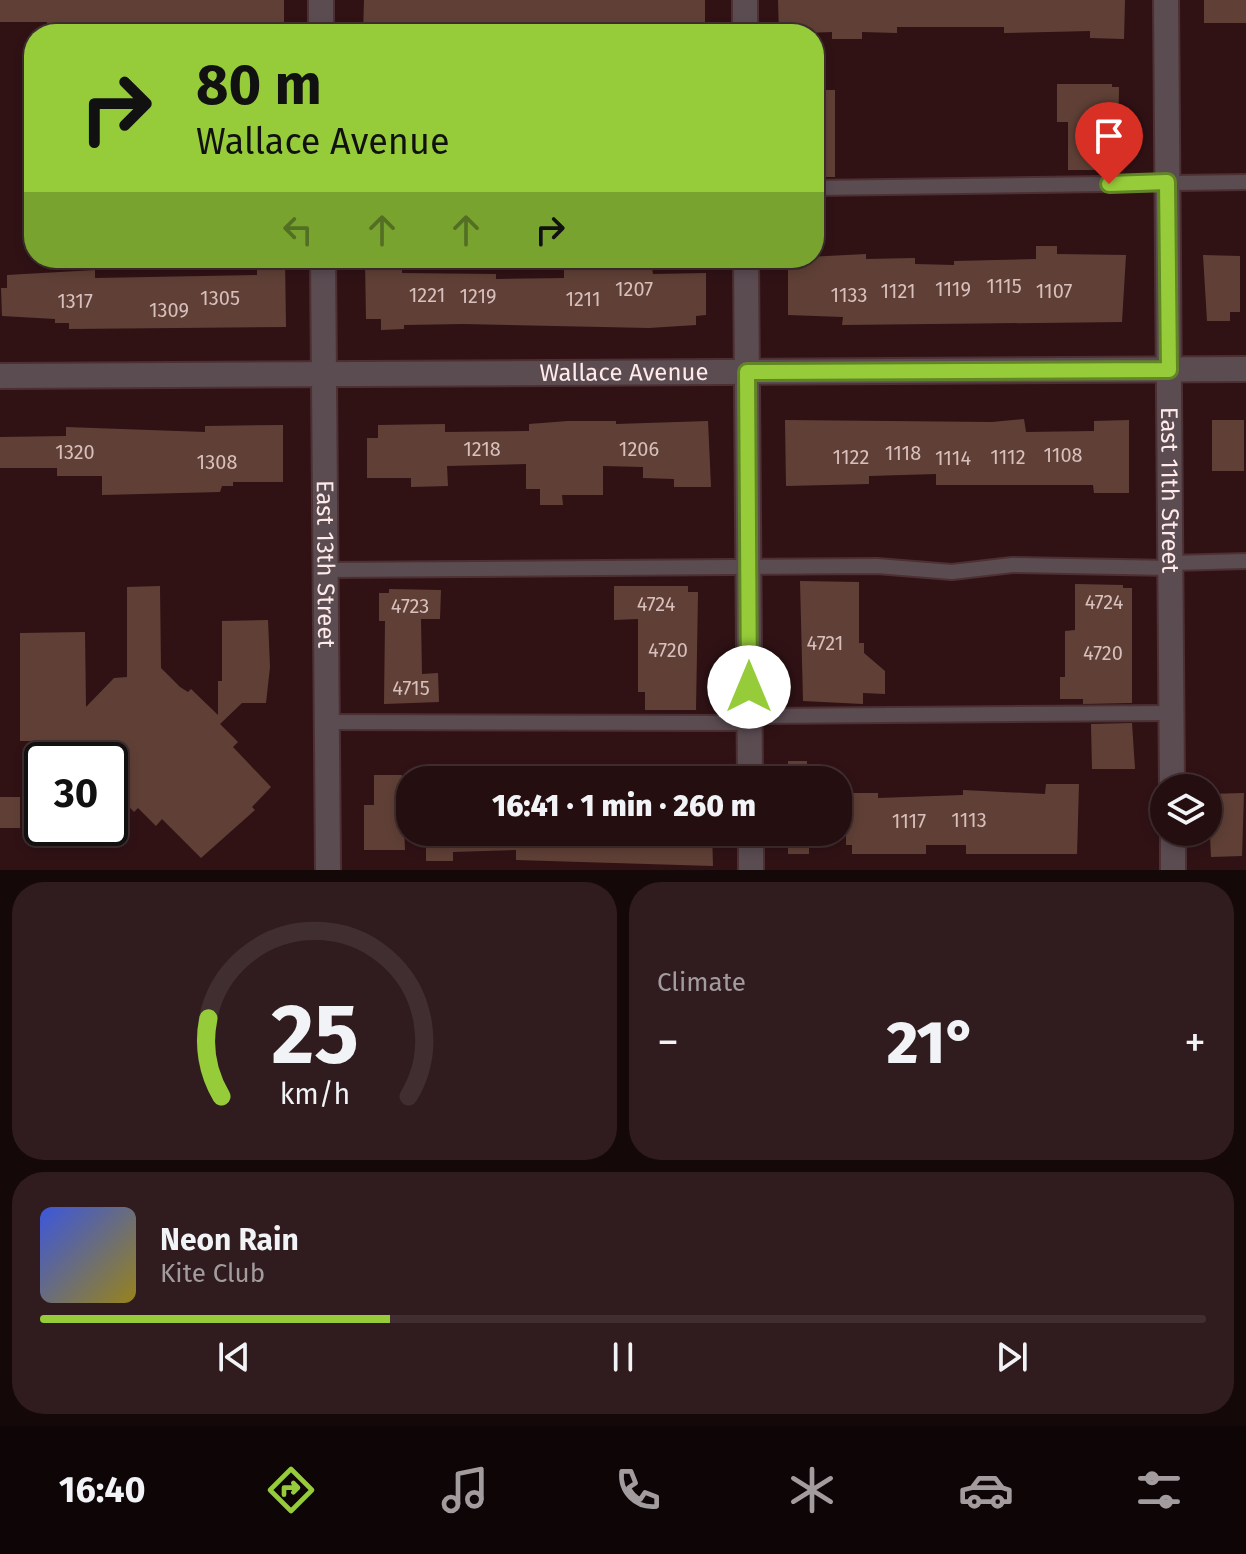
<!DOCTYPE html>
<meta charset="utf-8">
<style>
:root{--surface:#240e10;--page:#301c1e;--text:#f1f3f6;--muted:#a39c9f;--line:#412e30;--accent:#96cc3a}
body{margin:0;font-family:"Fira Sans",sans-serif;background:var(--page);color:var(--text);height:100vh;display:flex;flex-direction:column;font-size:30px;white-space:nowrap}
*{box-sizing:border-box;margin:0}
p{font-size:26px;color:var(--muted)}
.icon{flex:none;width:44px;height:44px;fill:none;stroke:currentColor;stroke-width:2;stroke-linecap:round;stroke-linejoin:round}
.map{position:relative;height:870px;overflow:hidden}
.sheet{display:flex;flex-direction:column;gap:12px;padding:12px;background:#140809;flex:1}
.sheet>*{flex:none}
.hud{position:absolute;left:24px;top:24px;width:800px;height:244px;border-radius:32px;box-shadow:0 4px 12px #0003,0 0 0 2px var(--line);background:#96cc3a;color:#111;overflow:hidden}
.controls{position:absolute;left:1150px;top:774px;display:grid;gap:16px}
.controls a{display:grid;place-items:center;width:72px;height:72px;border-radius:50%;background:var(--surface);box-shadow:0 4px 12px #0003,0 0 0 2px var(--line);font-size:40px}
.speed{position:absolute;left:24px;top:742px;display:flex;gap:16px;font-size:40px;font-weight:700;text-align:center}
.speed>*{display:grid;place-content:center;width:104px;height:104px;border-radius:50%;background:var(--surface);box-shadow:0 4px 12px #0003,0 0 0 2px var(--line);line-height:1}
.speed .limit{border:4px solid #111;border-radius:12px;background:#fff;color:#111}
.pin{position:absolute;display:grid;place-items:center;width:68px;height:68px;color:#fff;margin:-82px -34px;border-radius:50% 50% 50% 0;rotate:-45deg;box-shadow:0 0 8px #0007}
.pin .icon{rotate:45deg}
.me{position:absolute;width:88px;margin:-44px;rotate:0deg;stroke-linejoin:round;filter:drop-shadow(0 0 6px #0008)}
.turn{display:flex;align-items:center;gap:28px;height:168px;padding:0 40px;font-size:36px}
.turn .icon{width:104px;height:104px;stroke-width:2.5}
.turn b{display:block;font-size:56px;line-height:68px}
.lanes{display:flex;align-items:center;height:76px;padding:0 40px;background:#0003;justify-content:center;gap:40px;direction:ltr}
.lanes .off{opacity:.35}
.big{font-size:60px;font-weight:800;line-height:1.1}
.sheet .card{flex:1;display:flex;flex-direction:column;justify-content:center;gap:12px;min-width:0;padding:0 28px;border-radius:32px;background:var(--page)}
.sheet .dial{align-items:center;gap:0}
.dial svg{height:208px;overflow:visible;fill:none;stroke:var(--line);stroke-width:7;stroke-linecap:round;text-anchor:middle}
.dial text{fill:var(--text);stroke:none}
.song{display:flex;align-items:center;gap:24px}
.cover{width:96px;height:96px;border-radius:12px;background:linear-gradient(135deg,hsl(230 70% 55%),hsl(50 70% 35%))}
.played{height:8px;border-radius:4px;background:linear-gradient(90deg,var(--accent) 30%,var(--line) 30%)}
.keys{display:flex;justify-content:space-around;direction:ltr}
.heat{display:flex;justify-content:space-between;align-items:center;font-size:44px;direction:ltr}
.sheet .tiles{flex:1;display:grid;gap:12px;grid-template-columns:1fr 1fr}
.card:last-child{grid-column:span 2}
.trip{position:absolute;left:396px;top:766px;width:456px;height:80px;border-radius:32px;background:var(--surface);box-shadow:0 4px 12px #0003,0 0 0 2px var(--line);font-weight:800;line-height:80px;text-align:center}
.tabs{display:flex;height:128px;justify-content:space-around;align-items:center;background:#0e0606;color:var(--muted)}
.tabs .icon{width:56px;height:56px}
.tabs .selected{color:var(--accent)}
.tabs b{font-size:36px;color:var(--text)}
.map>svg:first-child{display:block}
.building{fill:#604036}
.lines{fill:none;stroke-linecap:round;stroke-linejoin:round}
.service-casing{stroke:#4d3033;stroke-width:18}
.minor-casing{stroke:#4d3033;stroke-width:28}
.service{stroke:#5b4c52;stroke-width:14}
.minor{stroke:#5b4c52;stroke-width:24}
.route-casing{stroke:#628526;stroke-width:20}
.route{stroke:#96cc3a;stroke-width:14}
.labels{text-anchor:middle;dominant-baseline:central;stroke-width:8;stroke-linejoin:round;paint-order:stroke}
.number-label{font-size:20px;fill:#d7bfbc}
.street-label{font-size:24px;fill:#ffe9e9;stroke:#25090c}
</style>
<div class="map">
<svg width="1246" height="870" viewBox="0 0 1246 870">
<rect width="100%" height="100%" fill="#301215"/>
<g class="building">
<polygon points="0,0 284,0 284,34 47,32 47,22 0,22"/>
<polygon points="364,0 705,0 705,27 543,34 440,31 440,34 363,34"/>
<polygon points="778,0 1125,0 1124,39 1090,38 1090,31 1004,33 1004,27 897,27 897,33 862,32 862,39 832,39 832,32 779,34"/>
<rect x="1204" y="0" width="42" height="23"/>
<polygon points="1057,84 1112,84 1112,87 1119,87 1118,161 1110,161 1110,170 1068,170 1068,122 1057,122"/>
<rect x="814" y="90" width="21" height="87"/>
<polygon points="1036,246 1057,246 1057,254 1126,255 1122,322 842,325 843,317 788,315 788,258 866,254 866,259 915,258 915,264 954,265 954,261 1036,259"/>
<polygon points="1203,255 1240,256 1240,312 1230,312 1230,321 1207,321"/>
<polygon points="257,258 285,258 286,327 69,329 69,323 55,323 55,319 2,316 1,288 7,288 7,275 95,270 95,278 257,275"/>
<polygon points="365,258 402,258 402,273 496,274 496,279 564,278 564,258 650,258 653,274 706,273 706,315 696,316 696,325 649,328 463,324 404,325 404,329 381,330 381,319 366,319"/>
<polygon points="1024,419 1026,432 1094,431 1094,421 1129,420 1129,493 1094,493 1093,485 936,485 936,474 869,476 869,484 786,486 785,420 992,422"/>
<rect x="1212" y="420" width="32" height="51"/>
<polygon points="568,421 616,421 616,424 708,421 711,487 674,487 674,479 643,478 643,467 603,466 603,495 562,495 563,505 540,505 540,489 526,489 526,464 447,466 448,486 411,487 411,478 367,478 367,438 378,438 378,425 445,424 445,432 529,431 529,424"/>
<polygon points="283,425 283,482 233,482 233,486 222,486 220,492 102,495 102,476 57,476 57,468 0,468 0,437 66,436 66,427 205,432 205,426"/>
<polygon points="800,581 859,582 859,643 864,643 864,653 885,671 885,694 863,693 863,704 803,701"/>
<polygon points="1075,584 1123,585 1123,588 1132,588 1132,703 1083,704 1083,699 1060,699 1060,677 1065,677 1065,631 1075,630"/>
<polygon points="160,586 161,668 180,687 188,692 191,689 218,715 218,681 222,681 222,621 268,620 270,667 266,703 242,703 220,724 238,742 233,747 271,787 252,807 255,810 201,858 162,819 156,826 138,808 134,812 110,787 110,760 91,760 72,741 20,741 20,633 85,632 86,707 114,678 127,677 127,587"/>
<polygon points="614,586 688,586 688,592 698,592 696,710 645,710 645,692 638,692 638,619 614,620"/>
<polygon points="389,589 441,590 440,619 421,619 422,674 438,673 439,702 384,704 385,621 379,621 379,593 389,593"/>
<polygon points="1132,723 1135,769 1092,769 1091,724"/>
<rect x="788" y="761" width="19" height="19"/>
<polygon points="374,775 402,775 405,850 364,850 364,805 374,805"/>
<polygon points="1046,784 1079,784 1077,854 966,854 966,845 926,845 926,854 852,854 852,845 846,845 846,793 878,793 878,798 963,795 963,790 1045,794"/>
<polygon points="1244,793 1242,856 1211,857 1208,794"/>
<rect x="0" y="797" width="20" height="31"/>
<polygon points="426,832 712,832 713,866 516,860 516,850 453,852 453,861 426,861"/>
<rect x="788" y="832" width="21" height="22"/>
</g>
<g class="lines">
<defs>
<g id="service">
<polyline points="814,188 1246,182"/>
<polyline points="1171,563 1246,561"/>
<polyline points="326,570 877,566 952,572 1012,565 1171,568"/>
<polyline points="750,716 1172,713"/>
<polyline points="327,722 750,723"/>
</g>
<g id="minor">
<polyline points="321,0 321,34"/>
<polyline points="745,0 745,34"/>
<path id="s1" d="M1166,0L1172,788"/>
<path id="s2" d="M323,258L328,870"/>
<polyline points="746,258 750,780"/>
<path id="s3" d="M0,376L1246,369"/>
<polyline points="751,832 751,870"/>
<polyline points="1173,832 1173,870"/>
</g>
</defs>
<use href="#service" class="service-casing"/>
<use href="#minor" class="minor-casing"/>
<use href="#service" class="service"/>
<use href="#minor" class="minor"/>
</g>
<g class="lines">
<defs>
<polyline id="route" points="749,687 747,372 1169,370 1167,182 1109,184"/>
</defs>
<use href="#route" class="route-casing"/>
<use href="#route" class="route"/>
</g>
<g class="labels">
<g class="number-label">
<text x="1004" y="286">1115</text>
<text x="634" y="289">1207</text>
<text x="953" y="289">1119</text>
<text x="898" y="291">1121</text>
<text x="1054" y="291">1107</text>
<text x="427" y="295">1221</text>
<text x="849" y="295">1133</text>
<text x="478" y="296">1219</text>
<text x="220" y="298">1305</text>
<text x="583" y="299">1211</text>
<text x="75" y="301">1317</text>
<text x="169" y="310">1309</text>
<text x="482" y="449">1218</text>
<text x="639" y="449">1206</text>
<text x="75" y="452">1320</text>
<text x="903" y="453">1118</text>
<text x="1063" y="455">1108</text>
<text x="851" y="457">1122</text>
<text x="1008" y="457">1112</text>
<text x="953" y="458">1114</text>
<text x="217" y="462">1308</text>
<text x="1104" y="602">4724</text>
<text x="656" y="604">4724</text>
<text x="410" y="606">4723</text>
<text x="825" y="643">4721</text>
<text x="668" y="650">4720</text>
<text x="1103" y="653">4720</text>
<text x="411" y="688">4715</text>
<text x="969" y="820">1113</text>
<text x="909" y="821">1117</text>
</g>
<g class="street-label">
<text stroke="none"><textPath href="#s3" startOffset="624">Wallace Avenue</textPath></text>
<text stroke="none"><textPath href="#s1" startOffset="490">East 11th Street</textPath></text>
<text stroke="none"><textPath href="#s2" startOffset="306">East 13th Street</textPath></text>
</g>
</g>
</svg>
<div class="controls">
<a><svg class="icon" aria-label="layers" viewBox="0 0 24 24"><path d="M12 4l9 5-9 5-9-5zM3 14l9 5 9-5"/></svg></a>
</div>
<div class="speed"><div class="limit">30</div></div>
<div class="pin" style="left:1109px;top:184px;background:#d93025"><svg class="icon" aria-label="arrive" viewBox="0 0 24 24"><path d="M6 21V4h12l-3 4 3 4H6"/></svg></div>
<svg class="me" style="left:749px;top:687px" viewBox="-20 -20 40 40"><circle r="19" fill="#fff"/><path d="M0-13L10 11 0 6-10 11z" fill="#96cc3a"/></svg>
<div class="trip">16:41 · 1 min · 260 m</div>
<div class="hud">
<div class="turn"><svg class="icon" aria-label="right" viewBox="0 0 24 24"><path d="M7 20v-9h11M14 6l5 5-5 5"/></svg><div><b>80 m</b>Wallace Avenue</div></div>
<div class="lanes"><svg class="icon off" aria-label="left" viewBox="0 0 24 24"><path d="M17 20v-9H6M10 6l-5 5 5 5"/></svg><svg class="icon off" aria-label="ahead" viewBox="0 0 24 24"><path d="M12 20V5M6 11l6-6 6 6"/></svg><svg class="icon off" aria-label="ahead" viewBox="0 0 24 24"><path d="M12 20V5M6 11l6-6 6 6"/></svg><svg class="icon" aria-label="right" viewBox="0 0 24 24"><path d="M7 20v-9h11M14 6l5 5-5 5"/></svg></div>
</div>
</div>
<section class="sheet">
<div class="tiles">
<div class="card dial"><svg viewBox="0 0 100 80">
<path d="M14 69A42 42 0 1 1 86 69"/>
<path d="M14 69A42 42 0 0 1 9 39" stroke="#96cc3a"/>
<text x="50" y="56" font-size="32" font-weight="700">25</text>
<text x="50" y="72" font-size="11">km/h</text>
</svg></div>
<div class="card"><p>Climate</p>
<div class="heat"><a>−</a><b class="big">21°</b><a>+</a></div>
</div>
<div class="card">
<div class="song"><i class="cover"></i><div><b>Neon Rain</b><p>Kite Club</p></div></div>
<div class="played"></div>
<div class="keys"><svg class="icon" aria-label="previous" viewBox="0 0 24 24"><path d="M18 5L8 12l10 7zM5 5v14"/></svg><svg class="icon" aria-label="pause" viewBox="0 0 24 24"><path d="M8 5v14M16 5v14"/></svg><svg class="icon" aria-label="next" viewBox="0 0 24 24"><path d="M6 5l10 7-10 7zM19 5v14"/></svg></div>
</div>
</div>
</section>
<nav class="tabs">
<b>16:40</b>
<svg class="icon selected" aria-label="directions" viewBox="0 0 24 24"><path d="M12 3l9 9-9 9-9-9zM9 14v-3h6M13 9l2 2-2 2"/></svg>
<svg class="icon" aria-label="music" viewBox="0 0 24 24"><path d="M9 18V5l10-2v13"/><circle cx="6" cy="18" r="3"/><circle cx="16" cy="16" r="3"/></svg>
<svg class="icon" aria-label="phone" viewBox="0 0 24 24"><path d="M5 4h4l2 5-3 2q2 4 5 5l2-3 5 2v4C11 20 4 13 5 4z"/></svg>
<svg class="icon" aria-label="climate" viewBox="0 0 24 24"><path d="M12 3v18M4 7l16 10M4 17L20 7"/></svg>
<svg class="icon" aria-label="car" viewBox="0 0 24 24"><path d="M5 17H2v-5l4-1 3-4h7l3 4 3 1v5h-3M9 17h6M6 11h13"/><circle cx="7" cy="17" r="2"/><circle cx="17" cy="17" r="2"/></svg>
<svg class="icon" aria-label="filters" viewBox="0 0 24 24"><path d="M4 7h16M4 17h16"/><circle cx="9" cy="7" r="2"/><circle cx="15" cy="17" r="2"/></svg>
</nav>
